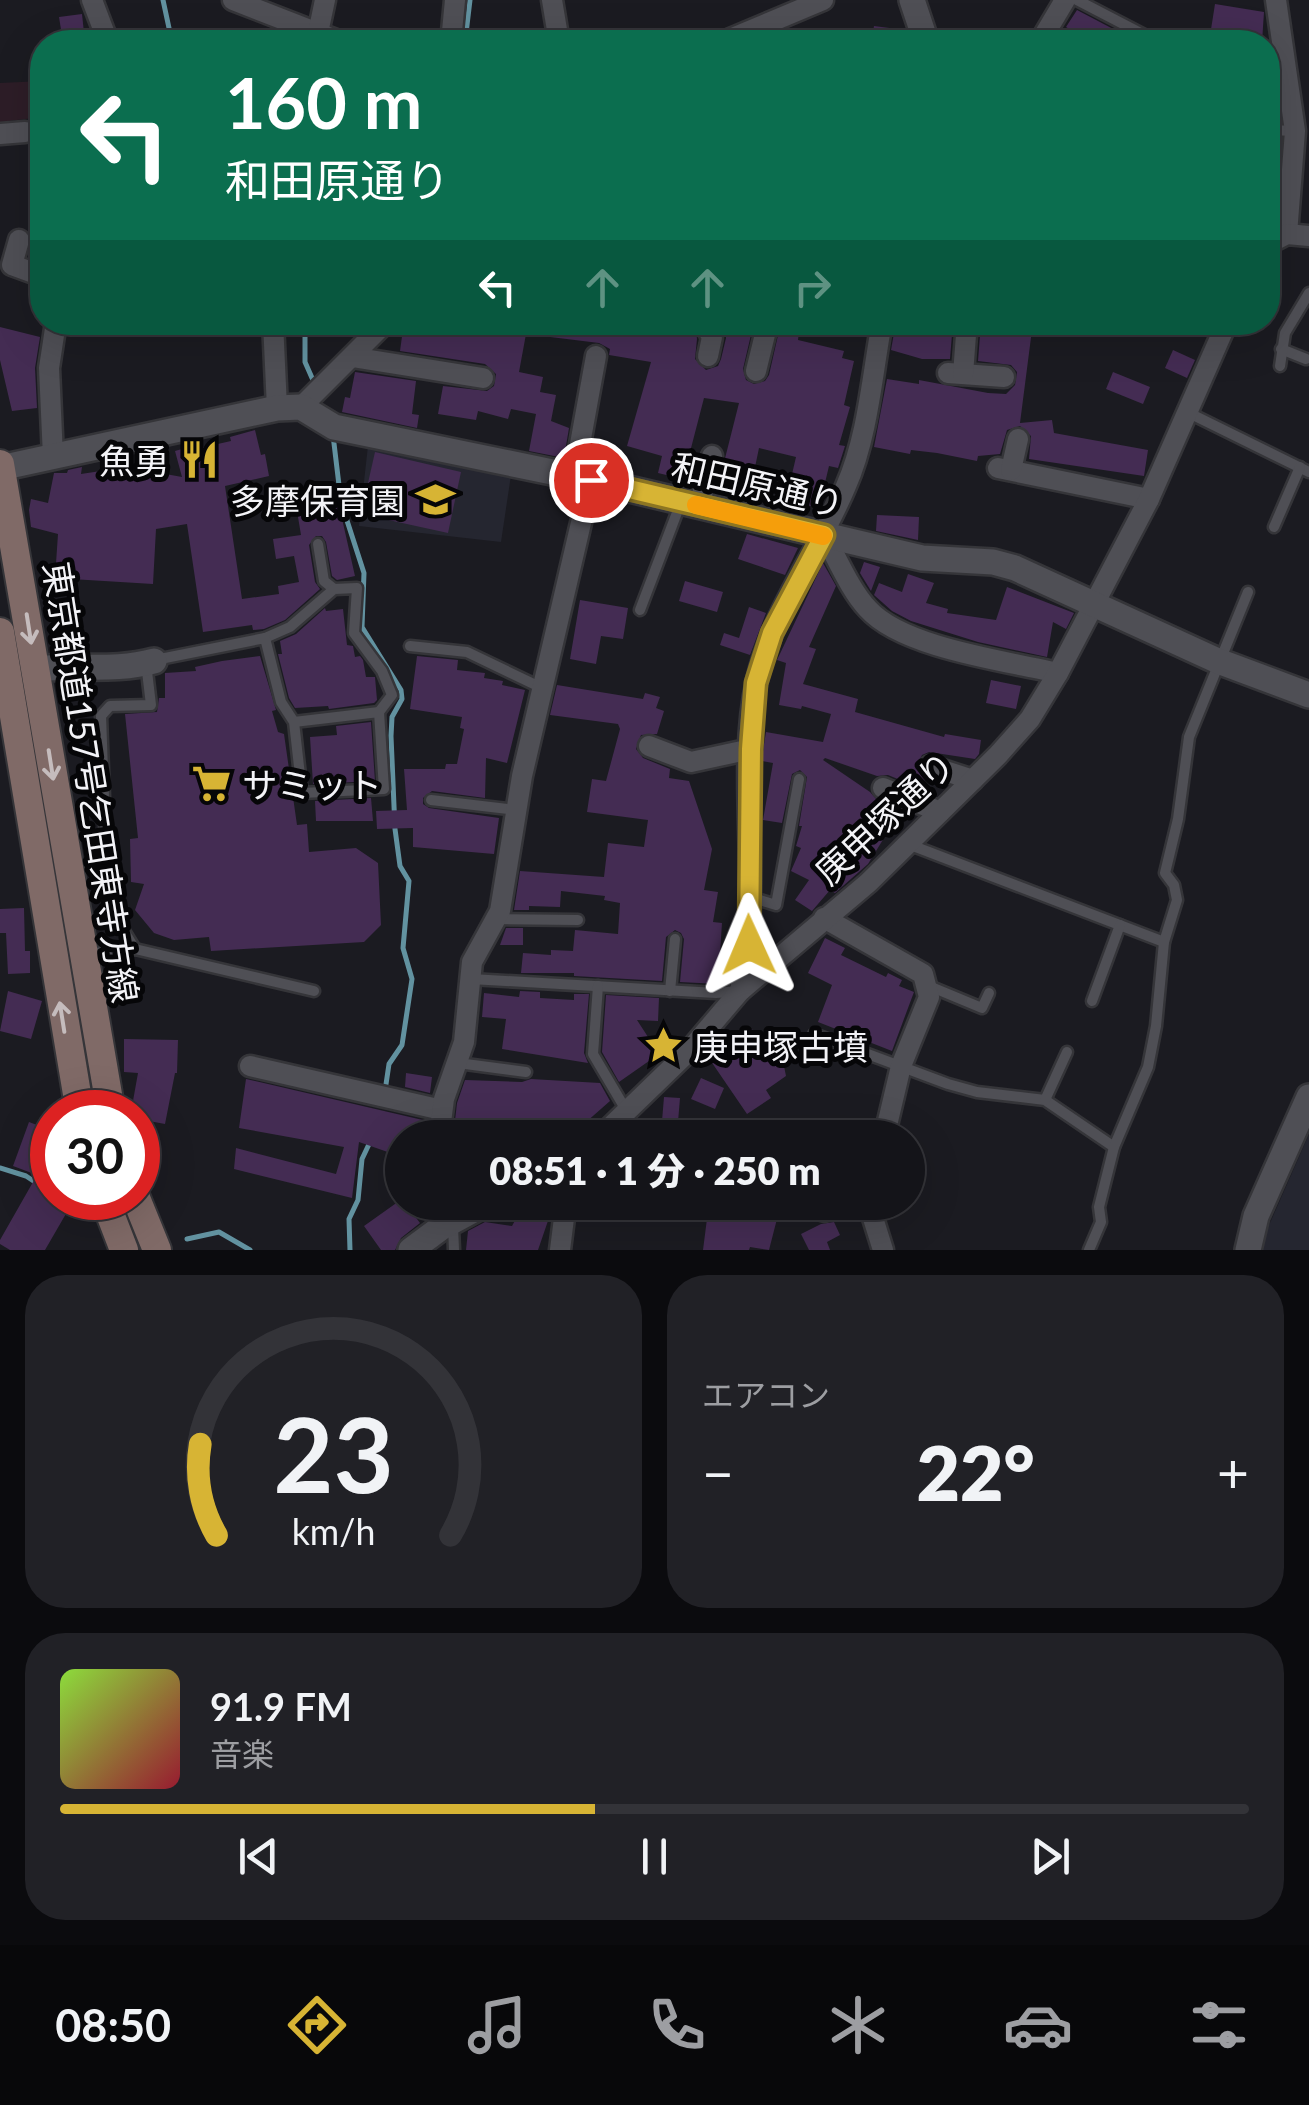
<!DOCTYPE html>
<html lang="ja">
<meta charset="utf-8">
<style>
:root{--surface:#141419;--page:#212126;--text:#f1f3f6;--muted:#9d9ea2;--line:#333338;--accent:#d7b434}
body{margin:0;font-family:Lato,"Noto Sans JP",sans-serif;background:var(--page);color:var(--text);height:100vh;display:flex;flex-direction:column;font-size:38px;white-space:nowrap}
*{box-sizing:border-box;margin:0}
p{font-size:32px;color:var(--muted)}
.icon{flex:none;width:55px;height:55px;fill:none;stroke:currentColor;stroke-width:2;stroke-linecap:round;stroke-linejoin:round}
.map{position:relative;height:1250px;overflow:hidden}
.details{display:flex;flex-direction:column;gap:25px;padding:25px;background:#0b0b0e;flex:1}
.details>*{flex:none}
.hud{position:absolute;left:30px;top:30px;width:1250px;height:305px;border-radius:40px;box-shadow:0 10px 40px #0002,0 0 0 2px var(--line);background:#0b6e4f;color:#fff;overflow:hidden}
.speed{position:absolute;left:30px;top:1090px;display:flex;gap:20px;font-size:50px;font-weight:700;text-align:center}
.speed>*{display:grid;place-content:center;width:130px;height:130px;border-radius:50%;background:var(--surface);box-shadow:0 10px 40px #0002,0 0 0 2px var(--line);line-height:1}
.speed .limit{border:15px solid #d22;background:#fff;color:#111}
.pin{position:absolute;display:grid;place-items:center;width:85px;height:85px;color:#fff;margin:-42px;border:5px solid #fff;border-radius:50%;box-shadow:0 2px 10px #0007}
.me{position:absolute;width:110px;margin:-55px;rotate:359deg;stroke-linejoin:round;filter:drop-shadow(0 0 8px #0008)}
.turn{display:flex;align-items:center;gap:35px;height:210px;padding:0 30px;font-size:45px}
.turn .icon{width:130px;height:130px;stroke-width:2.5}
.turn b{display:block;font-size:70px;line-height:85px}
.lanes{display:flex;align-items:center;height:95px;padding:0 30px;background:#0003;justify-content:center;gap:50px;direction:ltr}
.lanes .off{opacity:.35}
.big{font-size:75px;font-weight:800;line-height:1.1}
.details .card{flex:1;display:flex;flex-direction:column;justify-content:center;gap:15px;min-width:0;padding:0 35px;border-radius:40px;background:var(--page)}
.details .dial{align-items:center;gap:0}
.dial svg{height:260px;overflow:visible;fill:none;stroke:var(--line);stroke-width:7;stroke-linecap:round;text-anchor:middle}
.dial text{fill:var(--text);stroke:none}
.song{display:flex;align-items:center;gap:30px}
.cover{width:120px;height:120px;border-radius:15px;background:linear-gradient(135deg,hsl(90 70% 55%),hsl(350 70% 35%))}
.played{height:10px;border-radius:5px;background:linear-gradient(90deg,var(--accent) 45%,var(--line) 45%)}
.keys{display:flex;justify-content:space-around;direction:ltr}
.heat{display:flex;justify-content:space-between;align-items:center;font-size:55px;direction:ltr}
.details .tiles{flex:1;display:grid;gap:25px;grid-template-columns:1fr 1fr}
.card:last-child{grid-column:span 2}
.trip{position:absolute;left:385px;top:1120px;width:540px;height:100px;border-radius:50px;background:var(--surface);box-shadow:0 10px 40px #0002,0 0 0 2px var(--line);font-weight:800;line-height:100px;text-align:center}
.dock{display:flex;height:160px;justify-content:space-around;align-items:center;background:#08080a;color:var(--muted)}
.dock .icon{width:70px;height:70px}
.dock .selected{color:var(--accent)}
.dock b{font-size:45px;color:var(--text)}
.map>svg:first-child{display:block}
.built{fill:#252630}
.industrial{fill:#2d1d27}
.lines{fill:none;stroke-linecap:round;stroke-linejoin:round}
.stream{stroke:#6292a0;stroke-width:5}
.building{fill:#442c53}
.service-casing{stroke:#353539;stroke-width:15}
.minor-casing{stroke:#353539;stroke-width:25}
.tertiary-casing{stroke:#353539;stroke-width:30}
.secondary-casing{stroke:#353539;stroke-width:32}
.service{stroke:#4f4f55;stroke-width:10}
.minor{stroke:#4f4f55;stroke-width:20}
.tertiary{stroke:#4f4f55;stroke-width:25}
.secondary{stroke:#806a67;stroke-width:28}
.oneway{stroke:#c5bcbd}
.route-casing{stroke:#8c7522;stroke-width:25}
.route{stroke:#d7b434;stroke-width:18}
.slow{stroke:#f59e0b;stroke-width:18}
.labels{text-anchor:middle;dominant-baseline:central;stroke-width:10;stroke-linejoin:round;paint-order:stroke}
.poi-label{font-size:35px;fill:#f3f3f7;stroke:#060608;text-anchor:end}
.street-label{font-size:35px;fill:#f3f3f7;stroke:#060608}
</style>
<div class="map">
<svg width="1309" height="1250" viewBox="0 0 1309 1250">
<rect width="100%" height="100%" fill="#1b1b21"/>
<g class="built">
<polygon points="368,446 511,475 501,542 359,526"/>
<polygon points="1309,1134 1309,1250 1261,1250 1266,1232"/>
</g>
<polygon class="industrial" points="42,81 42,117 0,122 0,83"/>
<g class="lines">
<g class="stream">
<polyline points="163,0 172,42"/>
<polyline points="465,42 470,0"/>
<polyline points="305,322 305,362 316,387"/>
<polyline points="333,435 341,502 364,573 362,627 401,690 402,699 392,717 391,736 395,829 400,866 409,881 403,948 412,979 402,1045 389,1064 385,1091"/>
<polyline points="0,1168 26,1176 38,1184"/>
<polyline points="56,1198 78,1213"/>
<polyline points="187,1239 219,1232 250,1250"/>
<polyline points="350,1250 349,1219 358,1200 362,1159 371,1140"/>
</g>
</g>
<g class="building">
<polygon points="1215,4 1264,12 1262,42 1209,42"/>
<polygon points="1077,10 1117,31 1110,42 1082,42 1084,38 1066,27"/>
<polygon points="82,14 85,42 63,42 59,17"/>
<polygon points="874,26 905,30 908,42 871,42"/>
<polygon points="404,322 437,322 507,331 507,322 695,322 697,339 695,359 706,370 718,366 721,359 726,338 723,322 754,322 743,369 746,380 754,384 765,381 769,375 781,322 800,322 798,340 844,351 842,358 854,361 844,405 850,407 839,445 845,446 838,468 829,466 819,508 786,500 796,457 759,448 749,496 717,490 739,403 704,398 683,479 658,473 662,456 627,446 651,362 609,355 610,349 599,343 526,334 519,372 543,377 540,392 556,395 551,421 569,428 564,458 529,451 536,414 511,409 508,419 478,411 476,420 438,414 443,386 487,391 494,386 496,374 485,364 400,351"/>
<polygon points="896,322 953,322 950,359 922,359 891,350"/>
<polygon points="981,322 1033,322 1020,423 1052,420 1054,433 1148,450 1144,476 1029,459 1031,436 1020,426 1007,430 1000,454 978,456 977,461 937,453 911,450 910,454 874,447 887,379 919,384 919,380 988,393 1006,394 1015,385 1017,372 1011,365 978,361"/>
<polygon points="0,327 40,337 35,368 37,408 12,411 0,360"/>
<polygon points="1173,350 1195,360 1187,378 1165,368"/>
<polygon points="355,372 416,381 412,414 419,415 417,428 342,412 345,397 350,398"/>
<polygon points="1113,372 1150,387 1143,404 1106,389"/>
<polygon points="255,430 261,455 265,454 269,476 225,486 242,599 279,594 278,586 299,582 294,556 276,559 273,539 301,535 297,511 338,501 355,576 337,580 332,576 326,542 322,536 316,536 309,545 315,582 320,589 285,620 264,629 253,630 252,625 203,632 187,524 156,529 153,584 55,578 58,534 31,527 29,510 31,499 48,503 54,473 67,473 68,470 82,467 81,474 127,467 182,477 175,451 199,444 200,448 231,441 230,437"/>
<polygon points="375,452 461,472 448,533 361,514"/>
<polygon points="877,515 919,517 918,540 876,531"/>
<polygon points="747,534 798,548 785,575 738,559"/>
<polygon points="864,562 880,567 871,591 860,573"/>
<polygon points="823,563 836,586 809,647 816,649 803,684 858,699 855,712 944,737 945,734 981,740 979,754 975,759 929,752 922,755 916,768 925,779 922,789 888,775 877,776 825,758 823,760 870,792 877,800 900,812 868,864 835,893 830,890 812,911 795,900 809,880 791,871 801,848 796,846 802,826 799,826 807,777 800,770 792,774 782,823 763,820 773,763 762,761 762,757 766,732 823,742 831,714 802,706 801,709 779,705 786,663 777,660"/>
<polygon points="908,574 934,583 926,603 948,609 947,613 996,620 1007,587 1074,613 1066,629 1053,622 1047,657 978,642 911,621 892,611 874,595 879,583 902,592"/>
<polygon points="685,581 723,592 717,612 679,601"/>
<polygon points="580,600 628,608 623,639 601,636 596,664 570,659"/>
<polygon points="749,607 766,613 750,655 720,645 724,633 739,638"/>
<polygon points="325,608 326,611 343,609 347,645 353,646 355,657 360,656 363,660 366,677 375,677 377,700 374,703 329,709 328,706 295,708 289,698 278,654 282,654 280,641 296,634"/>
<polygon points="260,656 276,710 272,711 278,732 284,734 297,825 307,824 309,852 356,848 378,863 381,925 364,942 211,951 209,937 174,940 154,933 135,910 144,884 131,882 130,839 138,838 125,714 157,712 159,698 165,698 165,673 196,671 195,667 222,661"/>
<polygon points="417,656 458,660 457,670 485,673 484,678 503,681 502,685 525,690 507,763 486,758 485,798 432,791 423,798 423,804 429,808 499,818 494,854 413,847 413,828 377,829 376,811 407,810 404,769 445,769 446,764 457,764 464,729 460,728 462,717 410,709"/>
<polygon points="991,680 1021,686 1016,709 986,703"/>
<polygon points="557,685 643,699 645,693 660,697 656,708 664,711 657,734 641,735 636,749 643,758 670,769 669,778 689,781 712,849 704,890 718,892 713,922 722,923 718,984 680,982 684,939 681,933 675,930 666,937 662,981 574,976 574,973 521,973 523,953 551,955 551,950 573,951 575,930 618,934 620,903 604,900 605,896 561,891 560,907 529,906 529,910 514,910 520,871 604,877 608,843 644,847 648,820 587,812 592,779 606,781 620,729 618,724 550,715"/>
<polygon points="371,722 375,781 313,784 310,737 337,735 336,726"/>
<polygon points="371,798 373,821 316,821 315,801"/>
<polygon points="24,908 25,951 30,951 30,973 8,974 6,933 0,933 0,909"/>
<polygon points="506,928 523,928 523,945 500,945"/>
<polygon points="825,938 845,948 841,955 886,977 888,973 902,980 899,986 914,992 892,1051 818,1022 832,985 808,973"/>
<polygon points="8,991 42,1001 31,1039 0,1031"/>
<polygon points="520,991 540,992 540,998 574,1000 574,994 589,994 584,1053 588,1063 502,1049 506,1019 482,1017 484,993 519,997"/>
<polygon points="606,995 659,998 658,1021 637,1020 659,1054 619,1082 602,1052"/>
<polygon points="746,1027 779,1041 786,1076 766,1090 771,1098 747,1114 706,1054"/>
<polygon points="124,1039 178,1040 177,1073 175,1073 165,1124 138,1119 138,1112 131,1112 138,1073 124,1072"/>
<polygon points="406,1073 432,1077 430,1093 405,1087"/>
<polygon points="701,1078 724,1088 715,1109 691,1099"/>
<polygon points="246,1079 427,1121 427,1125 422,1138 402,1138 402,1157 359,1142 352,1198 234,1169 236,1148 336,1174 344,1147 239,1128"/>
<polygon points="531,1079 600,1083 610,1101 585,1123 586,1128 558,1132 559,1138 453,1138 457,1103 465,1080 522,1082"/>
<polygon points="664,1097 680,1098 678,1122 662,1121"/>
<polygon points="29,1122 45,1128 38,1148 50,1152 52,1149 52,1204 67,1212 45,1250 10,1250 0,1244 0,1240 37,1175 13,1166"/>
<polygon points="402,1199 420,1223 401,1238 395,1250 381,1250 364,1226"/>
<polygon points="525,1202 550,1215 538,1250 466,1250 468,1231 485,1222 512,1226"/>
<polygon points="709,1203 778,1215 769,1250 750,1247 749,1250 703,1250"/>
<polygon points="834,1222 840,1235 827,1242 830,1250 809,1250 801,1234 821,1224"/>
</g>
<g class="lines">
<defs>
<g id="service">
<polyline points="1077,0 1152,39 1154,42"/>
<polyline points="1268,130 1295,131"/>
<polyline points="1281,349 1306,359"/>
<polyline points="1280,366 1285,333 1309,293"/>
<polyline points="1189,413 1309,472"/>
<polyline points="1274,527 1300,467"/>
<polyline points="318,544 324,581 334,589"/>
<polyline points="640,610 681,502"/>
<polyline points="265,638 290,627 334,589 357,588 354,633 382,671 392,695 379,712"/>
<polyline points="410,646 467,652 542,688"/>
<polyline points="155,660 265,638 281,702 294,722 302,793 384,789 379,712 294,722"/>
<polyline points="431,800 516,810"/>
<polyline points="908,844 1164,942"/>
<polyline points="750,897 776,905 799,779"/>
<polyline points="497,919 578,920"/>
<polyline points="135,949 108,905 101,716 110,706 151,705 146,663"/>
<polyline points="85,954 135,949 314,991"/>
<polyline points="471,979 716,993 739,991"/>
<polyline points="598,986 593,1054 626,1110"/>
<polyline points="929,986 982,1008 989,993"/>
<polyline points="670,991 675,939"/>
<polyline points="1092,1001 1120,925"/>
<polyline points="814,1034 948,1084 977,1092 1045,1100 1114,1147"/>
<polyline points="458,1063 526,1072"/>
<polyline points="1045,1100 1067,1052"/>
<polyline points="766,1202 825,1216 866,1202"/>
<polyline points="453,1226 454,1250"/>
<polyline points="1089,1250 1101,1222 1099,1207 1114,1147 1148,1067 1156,1026 1164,942 1177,900 1174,885 1165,873 1178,819 1189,737 1248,592"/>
</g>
<g id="minor">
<polyline points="92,0 108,42"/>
<polyline points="233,0 341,42"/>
<polyline points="552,0 559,42"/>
<polyline points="1276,0 1295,131 1287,234"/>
<polyline points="318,33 325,0"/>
<polyline points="451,42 455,0"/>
<polyline points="723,42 823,0"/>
<polyline points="1040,42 1065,0"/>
<polyline points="0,134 25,132"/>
<polyline points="19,240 12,265 42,276"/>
<polyline points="1268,244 1287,234 1309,236"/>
<polyline points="273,322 277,408"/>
<polyline points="708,356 712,337 708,330 709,322"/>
<polyline points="352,357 483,378"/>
<polyline points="756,371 768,322"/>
<polyline points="948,373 1004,377"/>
<polyline points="963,374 967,322"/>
<polyline points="301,407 386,322"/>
<polyline points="53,457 49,368 56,322"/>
<polyline points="998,468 1149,499"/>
<polyline points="1011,470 1018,439"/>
<polyline points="574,477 596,356"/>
<polyline points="699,506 712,456"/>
<path d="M824,535C837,558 850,590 868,609C903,648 1007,661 1058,673"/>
<polyline points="649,746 691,762 751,749"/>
<polyline points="930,766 973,780"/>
<polyline points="883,788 940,812"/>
<polyline points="824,918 923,974 929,997 901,1066 884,1138"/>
<path d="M740,991C764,893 735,778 757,680C773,610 819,551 846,486C868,436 872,376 882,322"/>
<polyline points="250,1066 442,1110"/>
<polyline points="439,1138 444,1099 464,1042 472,962 500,911 522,776 591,480"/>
<polyline points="599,1138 689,1051 740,991 868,883 998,755 1030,719 1058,673 1149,499 1227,322"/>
<polyline points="441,1202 442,1227"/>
<polyline points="868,1202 883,1250"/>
<polyline points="560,1250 566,1202"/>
</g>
<g id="tertiary">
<polyline points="912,0 926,42"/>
<polyline points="0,468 277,408 301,407 334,427 591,480 922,558 993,562 1015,568 1218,661 1309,695"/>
<path d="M35,669C76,664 114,672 154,661"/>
<polyline points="411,1250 442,1227 488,1202"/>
<polyline points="1248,1250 1256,1216 1309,1097"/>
</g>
<g id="secondary">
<polyline points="0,464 111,1112"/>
<polyline points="0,632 80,1112"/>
<polyline points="104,1198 124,1250"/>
<polyline points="136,1198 157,1250"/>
</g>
</defs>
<use href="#service" class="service-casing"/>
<use href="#minor" class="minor-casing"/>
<use href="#tertiary" class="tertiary-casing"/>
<use href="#secondary" class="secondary-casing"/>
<use href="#service" class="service"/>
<use href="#minor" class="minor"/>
<use href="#tertiary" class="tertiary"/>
<use href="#secondary" class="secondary"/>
</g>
<defs><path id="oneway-shaft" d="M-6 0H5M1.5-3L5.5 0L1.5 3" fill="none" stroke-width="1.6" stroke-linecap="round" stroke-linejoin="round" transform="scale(2.5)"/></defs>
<g class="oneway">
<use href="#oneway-shaft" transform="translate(29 629) rotate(81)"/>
<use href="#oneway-shaft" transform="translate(51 765) rotate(81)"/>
<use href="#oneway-shaft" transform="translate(62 1017) rotate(-99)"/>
</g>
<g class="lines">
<defs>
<polyline id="route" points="591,480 824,535 772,633 756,683 751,749 749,945"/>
</defs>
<use href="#route" class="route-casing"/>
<use href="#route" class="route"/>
<polyline class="slow" points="696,505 823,536"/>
</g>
<defs>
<symbol id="restaurant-bare" viewBox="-9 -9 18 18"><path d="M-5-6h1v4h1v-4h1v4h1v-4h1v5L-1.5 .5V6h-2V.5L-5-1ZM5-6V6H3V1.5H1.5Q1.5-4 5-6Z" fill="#d7b434" stroke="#060608" stroke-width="2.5" paint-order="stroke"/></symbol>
<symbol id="school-bare" viewBox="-9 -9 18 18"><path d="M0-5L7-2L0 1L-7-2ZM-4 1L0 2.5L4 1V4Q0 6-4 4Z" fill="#d7b434" stroke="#060608" stroke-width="2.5" paint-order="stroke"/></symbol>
<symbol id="supermarket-bare" viewBox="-9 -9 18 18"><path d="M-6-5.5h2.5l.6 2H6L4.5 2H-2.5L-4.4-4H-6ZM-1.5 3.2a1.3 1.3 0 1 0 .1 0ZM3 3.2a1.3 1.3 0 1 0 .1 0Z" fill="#d7b434" stroke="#060608" stroke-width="2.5" paint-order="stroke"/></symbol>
<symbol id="sight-bare" viewBox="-9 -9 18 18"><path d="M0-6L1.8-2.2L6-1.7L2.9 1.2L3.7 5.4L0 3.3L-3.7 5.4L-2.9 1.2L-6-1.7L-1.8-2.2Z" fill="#d7b434" stroke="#060608" stroke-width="2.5" paint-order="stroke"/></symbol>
</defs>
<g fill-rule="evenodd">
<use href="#restaurant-bare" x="172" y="432" width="55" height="55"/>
<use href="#school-bare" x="408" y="472" width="55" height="55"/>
<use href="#supermarket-bare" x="184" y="756" width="55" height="55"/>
<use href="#sight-bare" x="636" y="1018" width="55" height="55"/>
</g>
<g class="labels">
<g class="poi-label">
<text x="169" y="460">魚勇</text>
<text x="405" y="500">多摩保育園</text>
<text x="242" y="784" text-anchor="start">サミット</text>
<text x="693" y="1046" text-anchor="start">庚申塚古墳</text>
</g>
<g class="street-label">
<text transform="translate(758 484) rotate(13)">和田原通り</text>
<text transform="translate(92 782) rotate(81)">東京都道157号乞田東寺方線</text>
<text transform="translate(884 817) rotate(-43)">庚申塚通り</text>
</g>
</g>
</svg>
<div class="speed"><div class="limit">30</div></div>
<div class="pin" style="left:591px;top:480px;background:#d93025"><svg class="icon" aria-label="arrive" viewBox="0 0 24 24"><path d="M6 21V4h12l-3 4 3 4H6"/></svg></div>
<svg class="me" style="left:749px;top:945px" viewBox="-20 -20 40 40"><path d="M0-17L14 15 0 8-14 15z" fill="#d7b434" stroke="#fff" stroke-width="4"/></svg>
<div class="trip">08:51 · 1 分 · 250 m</div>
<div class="hud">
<div class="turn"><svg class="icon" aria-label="left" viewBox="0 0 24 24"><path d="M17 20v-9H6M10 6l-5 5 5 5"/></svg><div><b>160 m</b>和田原通り</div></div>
<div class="lanes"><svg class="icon" aria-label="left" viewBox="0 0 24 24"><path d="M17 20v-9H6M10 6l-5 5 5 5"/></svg><svg class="icon off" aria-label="ahead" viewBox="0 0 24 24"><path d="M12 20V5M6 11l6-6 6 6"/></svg><svg class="icon off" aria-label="ahead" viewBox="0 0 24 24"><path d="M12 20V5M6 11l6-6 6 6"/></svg><svg class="icon off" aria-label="right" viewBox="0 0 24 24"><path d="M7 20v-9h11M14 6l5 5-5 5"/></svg></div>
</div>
</div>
<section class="details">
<div class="tiles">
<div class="card dial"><svg viewBox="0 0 100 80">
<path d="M14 69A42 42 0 1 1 86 69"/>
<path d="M14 69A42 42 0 0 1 9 41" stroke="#d7b434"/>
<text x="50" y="56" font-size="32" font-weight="700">23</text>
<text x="50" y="72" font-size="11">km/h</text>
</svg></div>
<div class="card"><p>エアコン</p>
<div class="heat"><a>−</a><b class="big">22°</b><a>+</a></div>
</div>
<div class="card">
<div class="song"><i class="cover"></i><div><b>91.9 FM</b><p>音楽</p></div></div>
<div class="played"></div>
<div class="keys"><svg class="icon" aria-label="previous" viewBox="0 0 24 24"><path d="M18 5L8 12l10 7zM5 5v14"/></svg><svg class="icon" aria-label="pause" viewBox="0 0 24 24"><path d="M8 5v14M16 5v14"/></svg><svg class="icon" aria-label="next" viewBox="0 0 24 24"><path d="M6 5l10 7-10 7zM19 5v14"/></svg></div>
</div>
</div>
</section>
<nav class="dock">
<b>08:50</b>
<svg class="icon selected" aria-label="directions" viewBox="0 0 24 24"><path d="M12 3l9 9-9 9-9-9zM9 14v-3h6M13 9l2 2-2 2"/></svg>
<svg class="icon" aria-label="music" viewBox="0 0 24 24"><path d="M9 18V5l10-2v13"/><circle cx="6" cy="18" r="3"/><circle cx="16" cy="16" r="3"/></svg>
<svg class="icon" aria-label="phone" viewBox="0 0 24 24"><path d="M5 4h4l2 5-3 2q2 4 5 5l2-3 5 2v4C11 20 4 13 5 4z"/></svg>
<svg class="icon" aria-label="climate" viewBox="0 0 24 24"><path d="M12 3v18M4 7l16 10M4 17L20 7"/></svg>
<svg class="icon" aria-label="car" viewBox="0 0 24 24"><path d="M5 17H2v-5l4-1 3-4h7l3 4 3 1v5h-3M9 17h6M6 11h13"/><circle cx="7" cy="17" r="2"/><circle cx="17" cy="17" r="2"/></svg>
<svg class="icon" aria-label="filters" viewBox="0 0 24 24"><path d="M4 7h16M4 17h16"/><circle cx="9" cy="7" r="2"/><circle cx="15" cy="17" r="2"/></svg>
</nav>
